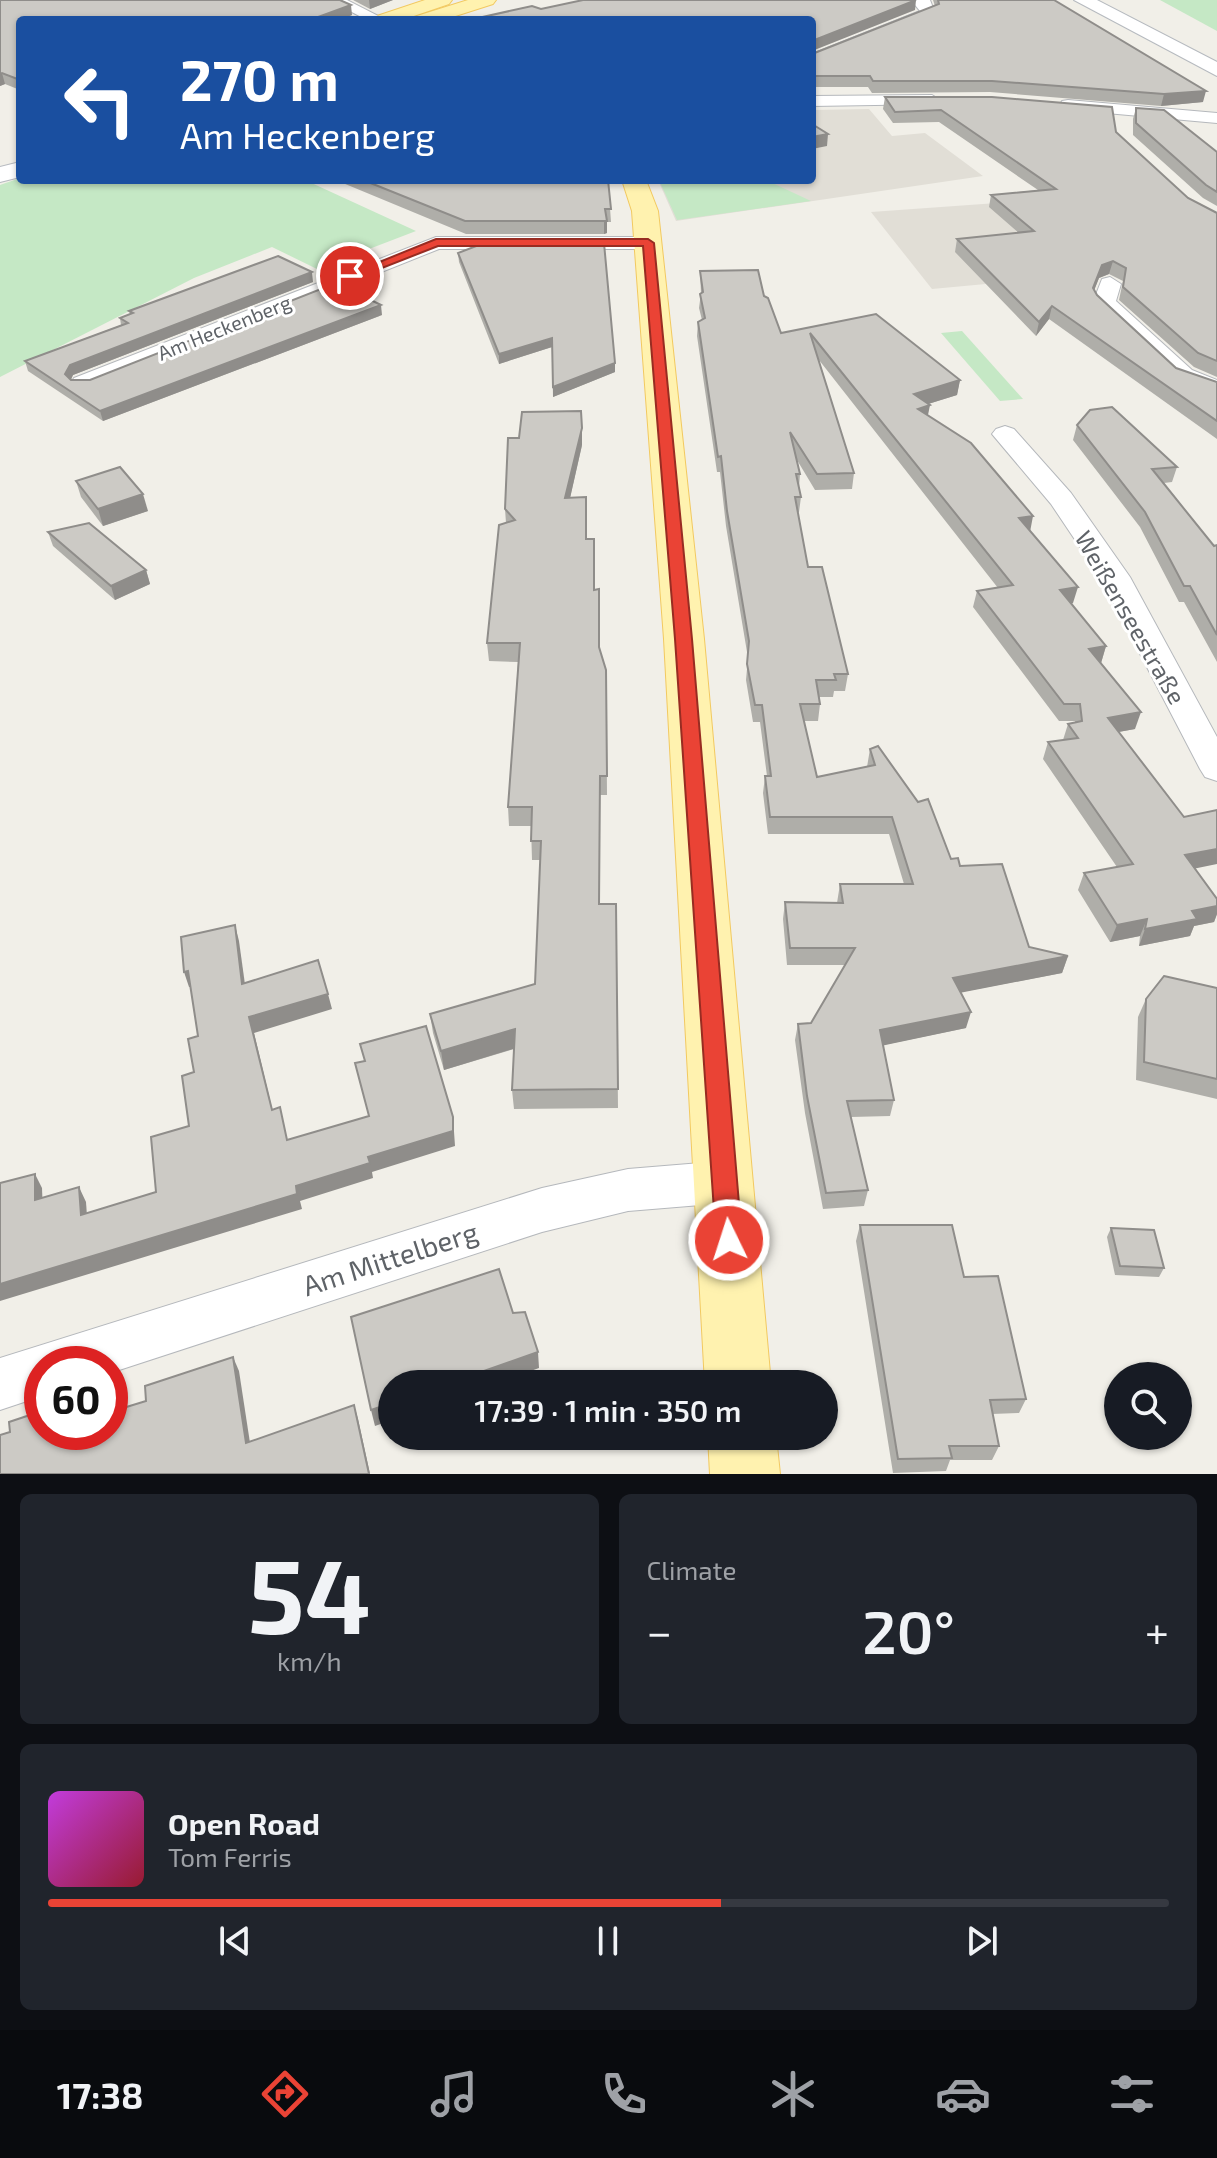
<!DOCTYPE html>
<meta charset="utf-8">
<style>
:root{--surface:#171b24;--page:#20242c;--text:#f1f3f6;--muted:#9ea1a6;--line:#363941;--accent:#ea4335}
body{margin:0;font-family:"Exo 2",sans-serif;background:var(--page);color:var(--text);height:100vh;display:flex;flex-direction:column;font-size:30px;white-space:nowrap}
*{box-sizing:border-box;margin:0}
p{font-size:26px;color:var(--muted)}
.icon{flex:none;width:44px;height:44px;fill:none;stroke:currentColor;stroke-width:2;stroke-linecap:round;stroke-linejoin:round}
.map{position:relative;height:1474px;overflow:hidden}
.side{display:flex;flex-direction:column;gap:20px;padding:20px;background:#0d0f14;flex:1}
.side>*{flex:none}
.guide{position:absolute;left:16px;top:16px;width:800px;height:168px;border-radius:8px;box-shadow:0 2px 6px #0004;background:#1a4fa0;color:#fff;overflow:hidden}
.fabs{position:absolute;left:1104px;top:1362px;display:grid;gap:16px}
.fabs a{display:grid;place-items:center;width:88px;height:88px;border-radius:50%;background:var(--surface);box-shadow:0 2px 6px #0004;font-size:40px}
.speed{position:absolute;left:24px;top:1346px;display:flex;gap:16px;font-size:40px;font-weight:700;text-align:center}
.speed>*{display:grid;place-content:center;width:104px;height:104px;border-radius:50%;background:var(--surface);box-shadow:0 2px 6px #0004;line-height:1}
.speed .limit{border:12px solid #d22;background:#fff;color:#111}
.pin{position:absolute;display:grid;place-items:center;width:68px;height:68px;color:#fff;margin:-34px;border:4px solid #fff;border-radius:50%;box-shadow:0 2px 8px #0007}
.me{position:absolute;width:88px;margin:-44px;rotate:356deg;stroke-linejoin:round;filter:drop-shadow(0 0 6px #0008)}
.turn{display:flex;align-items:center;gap:28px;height:168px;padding:0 32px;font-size:36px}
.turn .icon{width:104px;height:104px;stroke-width:2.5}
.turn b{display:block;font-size:56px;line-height:68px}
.big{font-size:60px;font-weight:600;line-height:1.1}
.side .widget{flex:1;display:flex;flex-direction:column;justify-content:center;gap:12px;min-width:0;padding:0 28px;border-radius:12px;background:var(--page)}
.side .dial{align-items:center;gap:0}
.dial b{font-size:104px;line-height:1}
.song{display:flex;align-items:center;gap:24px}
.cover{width:96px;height:96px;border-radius:12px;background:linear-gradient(135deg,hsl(290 70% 55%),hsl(350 70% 35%))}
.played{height:8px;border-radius:4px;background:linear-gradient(90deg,var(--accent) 60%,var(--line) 60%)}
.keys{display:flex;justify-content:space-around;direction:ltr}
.heat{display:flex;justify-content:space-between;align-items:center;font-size:44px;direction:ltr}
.side .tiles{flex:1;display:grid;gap:20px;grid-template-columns:1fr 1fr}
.widget:last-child{grid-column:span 2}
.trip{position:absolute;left:378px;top:1370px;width:460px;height:80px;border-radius:40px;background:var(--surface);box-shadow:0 2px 6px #0004;font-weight:600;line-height:80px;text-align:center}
.tab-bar{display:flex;height:128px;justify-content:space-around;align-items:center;background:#090b0e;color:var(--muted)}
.tab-bar .icon{width:56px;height:56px}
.tab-bar .active{color:var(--accent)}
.tab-bar b{font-size:36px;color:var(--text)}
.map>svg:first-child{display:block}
.education{fill:#e1ded6}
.green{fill:#c5e8c5}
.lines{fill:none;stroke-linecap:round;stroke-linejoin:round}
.street-casing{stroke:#b5b8bc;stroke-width:2}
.secondary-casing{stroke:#b6babf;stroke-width:2}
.primary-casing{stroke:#f2c960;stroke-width:2}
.street{fill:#fff;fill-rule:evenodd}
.secondary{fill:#fff;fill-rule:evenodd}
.primary{fill:#fff2af;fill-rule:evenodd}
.wall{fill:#afaea9}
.shaded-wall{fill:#8f8d8a}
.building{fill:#cccac5;stroke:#8f8d8a;stroke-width:2}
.route{fill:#ea4335;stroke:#982c22;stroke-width:2}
.labels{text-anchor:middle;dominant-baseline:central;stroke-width:6;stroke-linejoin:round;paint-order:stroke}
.far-street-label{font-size:20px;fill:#5f6368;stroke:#fff}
.street-label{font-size:24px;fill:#5f6368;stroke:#fff}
.near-street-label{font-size:28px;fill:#5f6368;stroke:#fff}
</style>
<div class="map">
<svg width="1217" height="1474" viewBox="0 0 1217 1474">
<rect width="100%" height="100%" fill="#f1efe8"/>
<g class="education">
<polygon points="869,109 892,136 925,133 983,176 676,221 658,180 812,180 812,110"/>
<polygon points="1054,199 1135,270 932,289 871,212"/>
</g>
<g class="green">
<polygon points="1160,0 1217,0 1217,31"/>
<polygon points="20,178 305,180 416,231 317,269 272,247 194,278 0,377 0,185"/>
<polygon points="659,180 766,180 811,201 677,220"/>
<polygon points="962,331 1023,399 1000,401 941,333"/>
</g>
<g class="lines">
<defs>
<g id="street">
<polygon points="329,0 347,0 386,20 367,20"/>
<polygon points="911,0 930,0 935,13 812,64 812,54 920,11"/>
<polygon points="932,95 940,100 938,104 812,106 812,96"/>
<polygon points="1068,100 1217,113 1217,123 1062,109 1060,105 1062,101"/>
<polygon points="436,237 648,237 658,243 648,249 439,249 92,388 74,388 71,383 74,378"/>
<polygon points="1110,277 1121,284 1116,301 1192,370 1217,380 1217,395 1174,380 1096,307 1093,302 1102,279"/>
<polygon points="1005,426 1014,429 1071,493 1130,577 1217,737 1217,781 1205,777 1200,769 1100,577 1051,504 992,434 996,429"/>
<polygon points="725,1161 741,1167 748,1182 741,1197 725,1203 628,1211 542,1232 110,1373 110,1364 42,1364 42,1396 0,1410 0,1358 542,1188 628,1169"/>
</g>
<g id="secondary">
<polygon points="1074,0 1097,0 1217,62 1217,76"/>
<polygon points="20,162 20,177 0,182 0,167"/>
</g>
<g id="primary">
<polygon points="425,0 452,0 449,4 402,20 375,20 377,16"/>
<polygon points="468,0 496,0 493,4 443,20 415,20 417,16"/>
<polygon points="622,180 646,180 658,211 704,639 771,1384 705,1384 664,639 632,211"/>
<polygon points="708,1436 776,1436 780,1474 710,1474"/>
</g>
</defs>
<use href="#street" class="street-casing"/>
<use href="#secondary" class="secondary-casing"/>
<use href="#primary" class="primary-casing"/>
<use href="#street" class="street"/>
<use href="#secondary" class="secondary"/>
<use href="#primary" class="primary"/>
</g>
<g class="wall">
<polygon points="0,0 352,15 339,20 20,20 20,90 5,84 0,86"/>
<polygon points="353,0 393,0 370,9"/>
<polygon points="933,0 1054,0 1203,102 1161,106 990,92 872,93 868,87 812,87 812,54 935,6"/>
<polygon points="885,97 1116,132 1188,198 1217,213 1217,377 1194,367 1119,300 1123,281 1109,274 1099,278 1094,290 1097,295 1176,368 1217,382 1217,439 1049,319 1036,336 955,252 957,239 1019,233 989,207 991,195 1038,190 939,122 893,123 883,109"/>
<polygon points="1136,108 1217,152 1217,206 1203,198 1133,135 1133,119"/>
<polygon points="337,180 608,180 611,222 607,222 607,233 604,234 466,234 338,181"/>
<polygon points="458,253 615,372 553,397 552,347 499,364 459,262"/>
<polygon points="700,271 764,296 781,333 876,314 960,380 957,395 928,404 928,415 1030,531 1073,603 1071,604 1106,646 1101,663 1135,729 1118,732 1195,868 1217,899 1217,914 1214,922 1194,926 1190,936 1139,946 1140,936 1110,942 1078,890 1084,873 1117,867 1043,759 1048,742 1063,740 1068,724 1075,722 1075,721 1059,721 973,607 977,591 998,588 819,360 854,473 852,489 815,490 797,460 800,474 799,487 801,497 799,512 798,512 808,567 848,674 845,691 834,691 833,697 819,697 820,704 818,721 804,721 817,777 867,767 870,749 951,859 960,866 1029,947 1068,956 1062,973 961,992 966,1028 883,1045 894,1100 890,1116 851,1117 868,1190 864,1206 823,1209 805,1113 795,1040 798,1024 811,1023 845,965 787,965 783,919 785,902 837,903 840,884 904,884 889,834 768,834 763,793 765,776 767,776 760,722 753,722 746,680 748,658 726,526 720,472 717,472 697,336 698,322 702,320 699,308 701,293"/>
<polygon points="313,282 73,375 71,380 90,380 382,315 103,421 28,371 25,361 121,325 120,318 130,314 129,311"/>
<polygon points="1077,425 1177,467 1172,482 1164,483 1214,546 1217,545 1217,662 1184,602 1179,602 1140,527 1073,440"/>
<polygon points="582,445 570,498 586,539 594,590 599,648 606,670 607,795 600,795 599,904 616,904 618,1108 514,1109 512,1090 514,1049 444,1070 433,1033 430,1014 535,984 541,860 532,860 531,826 509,826 508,807 518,662 489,661 487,643 506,523 505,509"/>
<polygon points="76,481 148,511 103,526 81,497"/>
<polygon points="48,532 146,570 150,584 115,600 53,546"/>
<polygon points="1217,988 1217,1099 1136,1080 1138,1017 1146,999"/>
<polygon points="860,1225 964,1277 1026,1399 1019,1413 992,1414 999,1446 992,1460 950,1460 946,1471 893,1473 856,1241"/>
<polygon points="1111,1228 1164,1268 1159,1277 1115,1275 1107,1237"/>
</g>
<g class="shaded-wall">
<polygon points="369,0 393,0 370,9"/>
<polygon points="916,0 915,10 812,51 812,41"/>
<polygon points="351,5 352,15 339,20 310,20"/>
<polygon points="2,73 5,84 0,86 0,74"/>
<polygon points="1206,91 1203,102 1161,106 1164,94"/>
<polygon points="828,134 827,146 812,149 812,137"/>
<polygon points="604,221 607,221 607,233 604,234"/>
<polygon points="1113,261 1109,274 1099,278 1090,301 1093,288 1102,265"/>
<polygon points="312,272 313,282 73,375 68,385 65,374 70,365"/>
<polygon points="381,305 382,315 103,421 100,411"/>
<polygon points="1052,306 1049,319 1036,336 1039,322"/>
<polygon points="552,338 552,347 499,364 499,354"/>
<polygon points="615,363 615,372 553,397 553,387"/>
<polygon points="960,380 957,395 912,409 914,394"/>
<polygon points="930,405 927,420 918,409"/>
<polygon points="582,428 582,445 566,516 565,498"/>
<polygon points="143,494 148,511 103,526 98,509"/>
<polygon points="1033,516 1030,532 1019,518"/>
<polygon points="146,570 150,584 115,600 111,586"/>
<polygon points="1078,587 1073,603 1056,606 1060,590"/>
<polygon points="1106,646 1101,663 1089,649"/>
<polygon points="1141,712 1135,729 1102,735 1108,718"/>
<polygon points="1217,849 1217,864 1178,872 1185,855"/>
<polygon points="1217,906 1217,914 1214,922 1194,926 1190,936 1139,946 1145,929 1192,911"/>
<polygon points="1147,919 1140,936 1110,942 1117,925"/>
<polygon points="235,925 239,941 247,999 242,984"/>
<polygon points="1068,956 1062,973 949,995 953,978"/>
<polygon points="188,971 193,987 189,987 184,972"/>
<polygon points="328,994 332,1009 254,1033 276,1125 249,1017"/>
<polygon points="971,1012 966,1028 876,1047 880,1030"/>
<polygon points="515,1029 516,1048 444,1070 441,1051"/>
<polygon points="453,1117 455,1146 372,1172 373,1178 300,1201 302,1209 0,1301 0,1284 296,1186 368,1157"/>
<polygon points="35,1174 42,1188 43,1214 35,1200"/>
<polygon points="79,1187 86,1202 88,1230 81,1215"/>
<polygon points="538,1352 539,1368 495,1384 447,1384"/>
<polygon points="233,1357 239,1371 252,1456 246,1443"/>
<polygon points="392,1403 392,1420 375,1426 371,1410"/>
<polygon points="354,1405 358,1419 370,1474 369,1474"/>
</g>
<g class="building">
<polygon points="0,0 340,0 351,5 310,20 20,20 20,80 2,73 0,74"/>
<polygon points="583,0 916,0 812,41 812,20 469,20 532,6 541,9"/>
<polygon points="938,0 1054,0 1206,91 1164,94 992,81 873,81 870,76 812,76 812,54 939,4"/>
<polygon points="885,97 992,97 1112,107 1116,132 1188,198 1217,213 1217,361 1198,353 1123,287 1126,268 1113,261 1102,265 1093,288 1097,295 1176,368 1217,382 1217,421 1052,306 1039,322 957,239 1034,231 991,195 1056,189 941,110 895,112"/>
<polygon points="1136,108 1164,110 1217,152 1217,192 1206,185 1136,123"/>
<polygon points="812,124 828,134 812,137"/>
<polygon points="363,180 608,180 611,209 605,209 607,221 465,221"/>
<polygon points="484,243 604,243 615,363 553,387 552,338 499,354 458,253"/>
<polygon points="278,256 312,272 70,365 65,374 71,380 90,380 336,283 381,305 100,411 25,361 128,323 120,318 133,313 129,311"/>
<polygon points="758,270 764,296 768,298 781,333 876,314 960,380 914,394 930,405 918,409 971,443 1033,516 1019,518 1078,587 1060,590 1106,646 1089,649 1141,712 1108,718 1184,817 1217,810 1217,849 1185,855 1217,899 1217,906 1192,911 1197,919 1145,929 1147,919 1117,925 1084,873 1133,864 1048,742 1078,738 1068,724 1082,721 1080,704 1064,704 977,591 1013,585 810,333 854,473 817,474 790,432 800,474 796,474 801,497 795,497 808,567 822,567 848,674 834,674 836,680 816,680 820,704 800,704 817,777 875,765 870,749 878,746 918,802 928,799 951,859 958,858 960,866 1002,864 1029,947 1068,956 953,978 971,1012 880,1030 894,1100 847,1101 868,1190 826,1193 807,1096 798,1024 811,1023 855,948 790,948 785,902 843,903 840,884 913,884 892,817 770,817 765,776 771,776 762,705 755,705 747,664 749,641 727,511 721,456 718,457 698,322 705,318 700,294 703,292 700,271"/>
<polygon points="1112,407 1177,467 1152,469 1214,546 1217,545 1217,635 1190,586 1184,586 1145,512 1077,425 1090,410"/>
<polygon points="581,411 582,428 565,498 586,497 586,539 594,539 594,590 599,589 599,647 606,670 607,776 600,776 599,904 616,904 618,1089 512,1090 515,1029 441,1051 430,1014 535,984 541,841 531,841 532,807 508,807 520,643 487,643 499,525 515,520 505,509 508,438 519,438 522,412"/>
<polygon points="120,467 143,494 98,509 76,481"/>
<polygon points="89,523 146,570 111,586 48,532"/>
<polygon points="235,925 242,984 318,960 328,994 249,1017 272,1110 280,1107 287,1140 369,1116 355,1063 365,1061 360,1044 426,1026 453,1117 453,1131 368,1157 370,1163 296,1186 297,1194 0,1284 0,1183 35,1174 35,1200 79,1187 81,1215 156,1192 151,1137 189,1126 182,1076 194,1072 188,1039 198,1036 188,971 184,972 181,937"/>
<polygon points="1164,976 1217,988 1217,1079 1144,1062 1146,999"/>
<polygon points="860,1225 952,1225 964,1277 998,1276 1026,1399 990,1400 999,1446 949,1446 952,1458 898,1459"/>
<polygon points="1111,1228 1154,1230 1164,1268 1120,1266"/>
<polygon points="499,1269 513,1313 525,1312 538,1352 447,1384 392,1384 392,1403 371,1410 351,1317"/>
<polygon points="233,1357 246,1443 354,1405 369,1474 0,1474 0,1435 10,1432 9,1422 42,1411 42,1432 110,1432 110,1412 146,1401 145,1386"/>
</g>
<polygon class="route" points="436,239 648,239 654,243 692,639 742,1240 738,1248 729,1252 720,1248 716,1240 675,639 643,246 438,246 354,279 345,276"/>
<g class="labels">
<g class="far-street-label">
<text transform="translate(224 327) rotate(-22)">Am Heckenberg</text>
</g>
<g class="street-label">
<text transform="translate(1131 617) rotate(60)">Weißenseestraße</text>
</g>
<g class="near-street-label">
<text transform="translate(390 1258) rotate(-18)">Am Mittelberg</text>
</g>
</g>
</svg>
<div class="fabs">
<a><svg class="icon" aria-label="search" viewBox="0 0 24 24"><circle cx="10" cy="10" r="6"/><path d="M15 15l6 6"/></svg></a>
</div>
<div class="speed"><div class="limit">60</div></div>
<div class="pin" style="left:350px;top:276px;background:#d93025"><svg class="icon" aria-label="arrive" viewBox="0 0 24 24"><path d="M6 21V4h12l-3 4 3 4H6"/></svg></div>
<svg class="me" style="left:729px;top:1240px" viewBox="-20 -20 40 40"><circle r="17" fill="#ea4335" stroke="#fff" stroke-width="3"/><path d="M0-11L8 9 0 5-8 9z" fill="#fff"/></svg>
<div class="trip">17:39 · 1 min · 350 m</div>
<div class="guide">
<div class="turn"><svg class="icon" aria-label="left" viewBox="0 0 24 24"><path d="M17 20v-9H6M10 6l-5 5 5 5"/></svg><div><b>270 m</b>Am Heckenberg</div></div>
</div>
</div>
<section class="side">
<div class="tiles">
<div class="widget dial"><b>54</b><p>km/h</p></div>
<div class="widget"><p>Climate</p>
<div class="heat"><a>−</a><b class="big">20°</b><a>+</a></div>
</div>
<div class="widget">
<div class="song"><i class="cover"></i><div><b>Open Road</b><p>Tom Ferris</p></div></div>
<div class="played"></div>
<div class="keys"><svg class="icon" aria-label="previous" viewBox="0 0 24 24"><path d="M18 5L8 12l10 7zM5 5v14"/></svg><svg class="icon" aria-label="pause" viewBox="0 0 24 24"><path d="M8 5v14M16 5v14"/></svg><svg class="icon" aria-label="next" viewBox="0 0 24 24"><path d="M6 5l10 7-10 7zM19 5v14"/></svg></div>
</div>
</div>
</section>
<nav class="tab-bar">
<b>17:38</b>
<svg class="icon active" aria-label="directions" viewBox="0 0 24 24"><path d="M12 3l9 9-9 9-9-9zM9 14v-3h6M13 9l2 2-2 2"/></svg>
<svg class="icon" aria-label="music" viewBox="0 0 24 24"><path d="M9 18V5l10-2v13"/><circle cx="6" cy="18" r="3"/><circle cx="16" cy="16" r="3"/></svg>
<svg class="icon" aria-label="phone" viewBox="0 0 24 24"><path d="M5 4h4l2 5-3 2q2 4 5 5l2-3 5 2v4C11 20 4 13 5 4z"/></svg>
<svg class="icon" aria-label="climate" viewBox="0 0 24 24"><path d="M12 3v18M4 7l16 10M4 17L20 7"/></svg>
<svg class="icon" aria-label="car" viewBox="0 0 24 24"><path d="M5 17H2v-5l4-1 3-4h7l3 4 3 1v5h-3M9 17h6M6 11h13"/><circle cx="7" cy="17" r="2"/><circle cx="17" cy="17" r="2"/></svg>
<svg class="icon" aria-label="filters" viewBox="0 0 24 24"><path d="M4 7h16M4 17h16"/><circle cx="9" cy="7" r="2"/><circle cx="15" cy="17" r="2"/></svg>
</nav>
